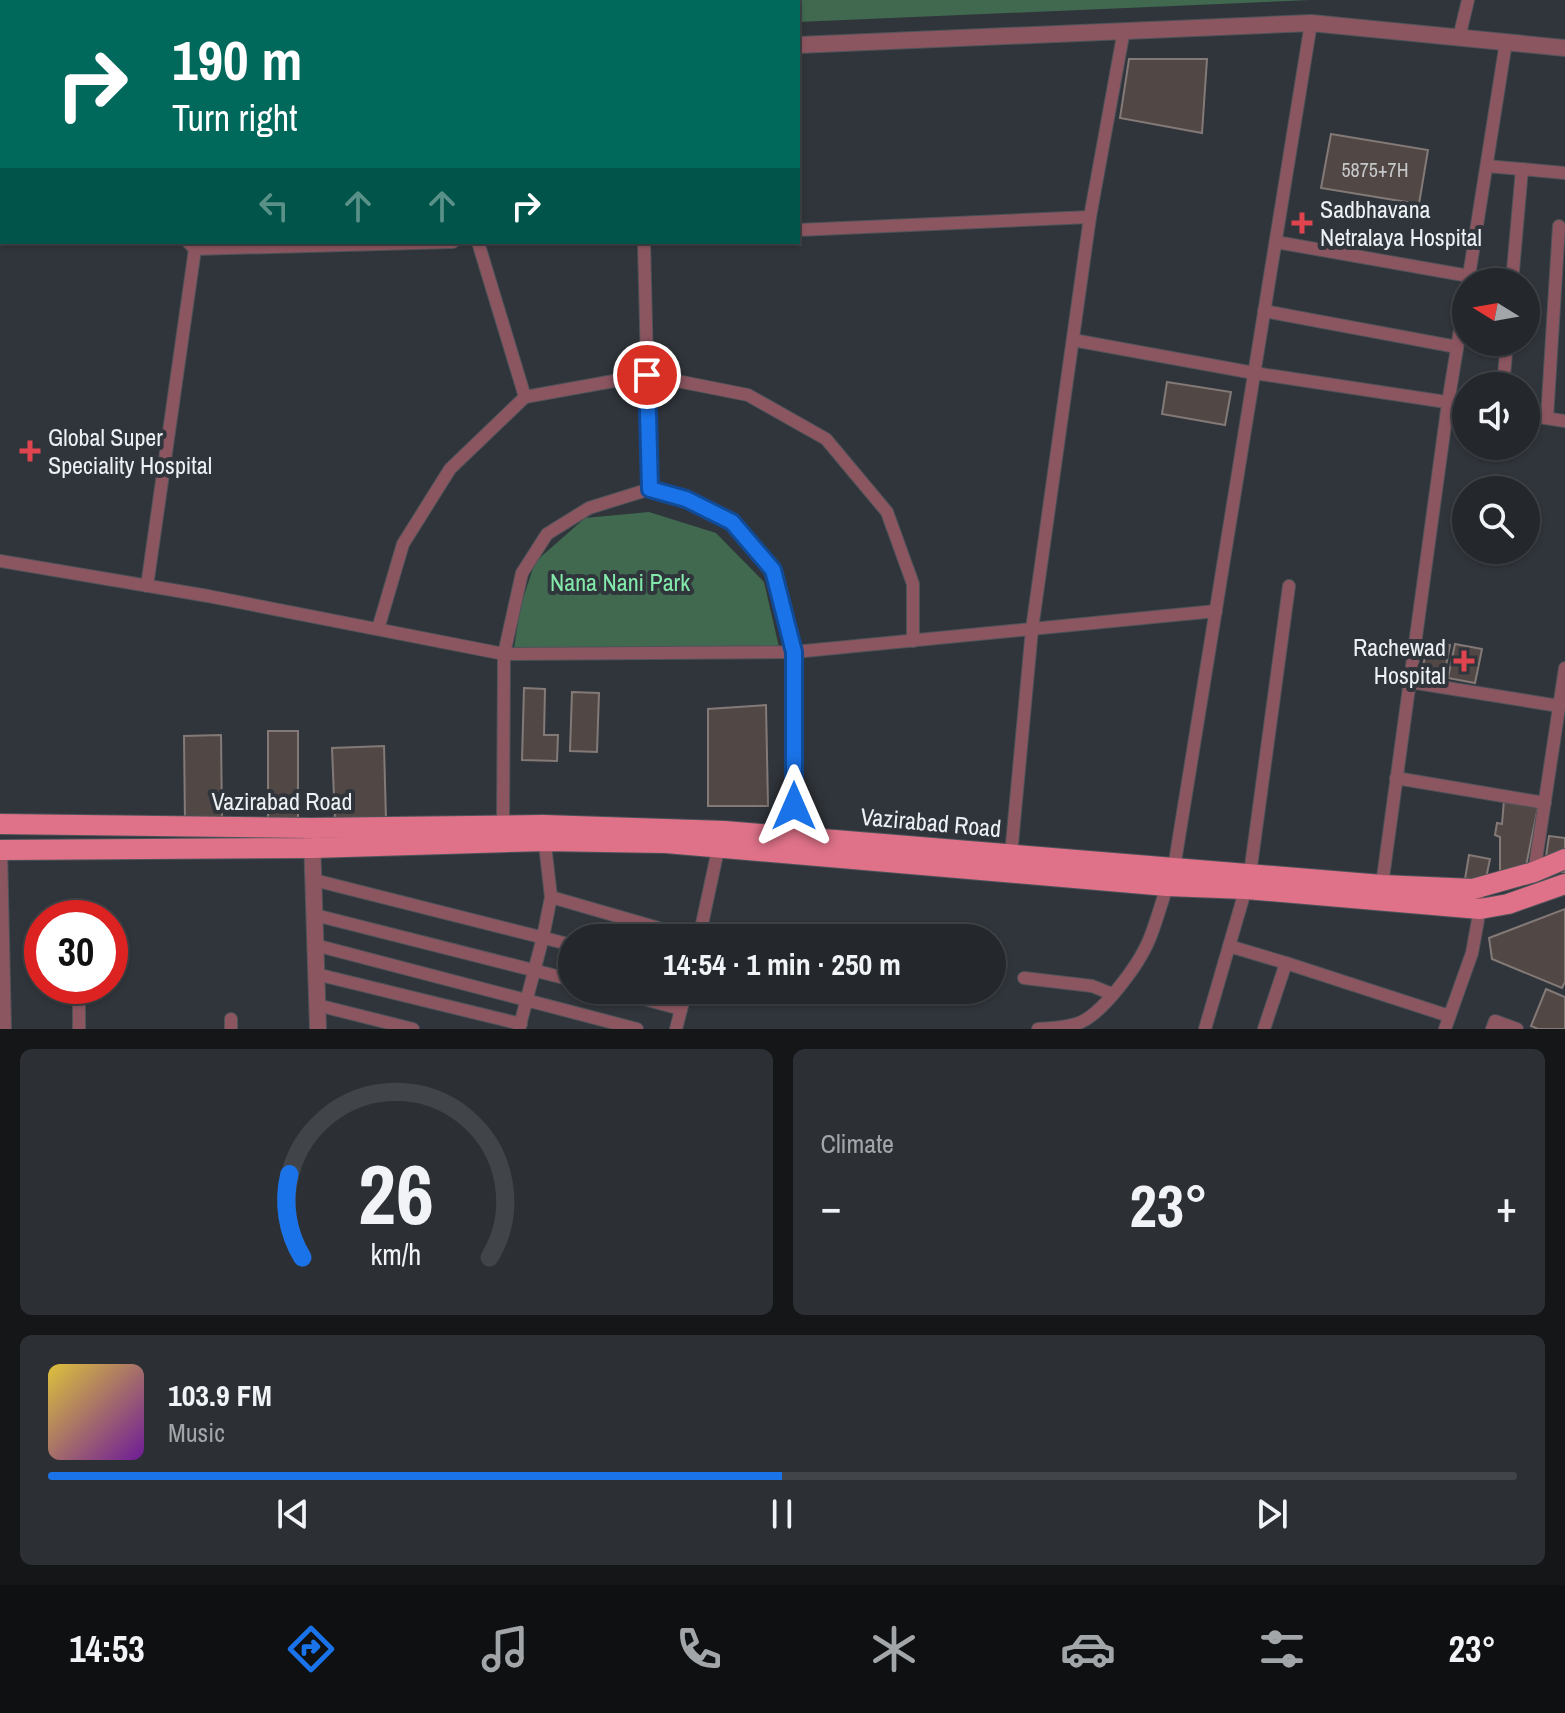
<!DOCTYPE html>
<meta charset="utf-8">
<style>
:root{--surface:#24282c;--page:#2c3034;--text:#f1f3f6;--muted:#a3a6a9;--line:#414448;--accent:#1a73e8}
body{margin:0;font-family:"Archivo Narrow",sans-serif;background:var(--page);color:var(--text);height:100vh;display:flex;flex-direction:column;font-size:30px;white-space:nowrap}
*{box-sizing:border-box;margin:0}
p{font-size:26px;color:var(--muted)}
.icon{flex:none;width:44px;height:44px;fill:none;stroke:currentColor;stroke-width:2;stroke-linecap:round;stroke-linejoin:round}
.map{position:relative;height:1029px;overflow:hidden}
.drawer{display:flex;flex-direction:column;gap:20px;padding:20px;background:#141618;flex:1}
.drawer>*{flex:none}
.guide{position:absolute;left:0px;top:0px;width:800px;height:244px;box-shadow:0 2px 6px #0004,0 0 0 2px var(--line);background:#00695c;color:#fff;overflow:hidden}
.needle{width:52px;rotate:281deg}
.controls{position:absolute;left:1452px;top:268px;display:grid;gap:16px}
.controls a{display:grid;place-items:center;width:88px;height:88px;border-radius:50%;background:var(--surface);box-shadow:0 2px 6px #0004,0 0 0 2px var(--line);font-size:40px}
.speed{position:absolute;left:24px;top:900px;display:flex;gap:16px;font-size:40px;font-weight:700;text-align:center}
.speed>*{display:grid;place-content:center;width:104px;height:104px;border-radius:50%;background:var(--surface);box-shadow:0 2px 6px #0004,0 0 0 2px var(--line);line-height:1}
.speed .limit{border:12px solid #d22;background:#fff;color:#111}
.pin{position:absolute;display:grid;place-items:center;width:68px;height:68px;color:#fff;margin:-34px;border:4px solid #fff;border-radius:50%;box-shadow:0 2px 8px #0007}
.me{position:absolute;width:88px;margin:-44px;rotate:0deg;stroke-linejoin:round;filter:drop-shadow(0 0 6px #0008)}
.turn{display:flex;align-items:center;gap:28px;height:168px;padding:0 40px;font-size:36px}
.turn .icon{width:104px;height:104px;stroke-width:2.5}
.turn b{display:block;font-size:56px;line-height:68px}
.lanes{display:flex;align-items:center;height:76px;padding:0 40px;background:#0003;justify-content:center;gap:40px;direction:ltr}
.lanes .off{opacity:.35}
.big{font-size:60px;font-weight:700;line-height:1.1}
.drawer .card{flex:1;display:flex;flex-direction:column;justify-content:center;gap:12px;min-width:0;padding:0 28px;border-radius:12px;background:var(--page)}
.drawer .dial{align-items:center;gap:0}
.dial svg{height:208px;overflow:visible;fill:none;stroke:var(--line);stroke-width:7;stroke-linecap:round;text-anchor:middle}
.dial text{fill:var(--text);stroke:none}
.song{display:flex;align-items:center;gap:24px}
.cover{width:96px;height:96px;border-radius:12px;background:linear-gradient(135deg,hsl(50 70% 55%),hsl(280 70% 35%))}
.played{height:8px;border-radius:4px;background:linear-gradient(90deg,var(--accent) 50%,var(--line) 50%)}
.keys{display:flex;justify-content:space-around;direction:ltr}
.heat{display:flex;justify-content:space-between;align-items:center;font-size:44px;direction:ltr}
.drawer .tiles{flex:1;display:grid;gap:20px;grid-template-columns:1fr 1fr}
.card:last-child{grid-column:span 2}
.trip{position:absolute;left:558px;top:924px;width:448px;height:80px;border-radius:40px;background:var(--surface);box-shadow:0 2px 6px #0004,0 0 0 2px var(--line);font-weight:700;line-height:80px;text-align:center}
.tabs{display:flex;height:128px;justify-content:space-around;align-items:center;background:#0e1012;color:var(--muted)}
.tabs .icon{width:56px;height:56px}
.tabs .selected{color:var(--accent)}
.tabs b{font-size:36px;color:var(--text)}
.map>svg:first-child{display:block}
.green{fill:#406950}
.building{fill:#514846;stroke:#837977;stroke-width:2}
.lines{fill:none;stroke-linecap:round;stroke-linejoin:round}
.minor-casing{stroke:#4e5359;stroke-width:14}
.tertiary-casing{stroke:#4e5359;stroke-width:18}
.secondary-casing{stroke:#4e5359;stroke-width:20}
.primary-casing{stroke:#4e5359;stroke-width:22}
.minor{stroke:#8c5660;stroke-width:12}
.tertiary{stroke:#8c5660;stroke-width:16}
.secondary{stroke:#b67;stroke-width:18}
.primary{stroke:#df7289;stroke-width:20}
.route-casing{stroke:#114b97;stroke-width:20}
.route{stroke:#1a73e8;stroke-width:14}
.health-dot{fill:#e0444e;stroke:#30353b;stroke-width:3}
.labels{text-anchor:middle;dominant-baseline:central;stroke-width:8;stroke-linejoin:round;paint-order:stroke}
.number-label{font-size:20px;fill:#c6c7c9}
.poi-label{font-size:24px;fill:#edf1f5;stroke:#30353b;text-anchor:start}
.park-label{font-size:24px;fill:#82e9ab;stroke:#30353b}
.street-label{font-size:24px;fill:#edf1f5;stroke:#30353b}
</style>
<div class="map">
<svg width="1565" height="1029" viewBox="0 0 1565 1029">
<rect width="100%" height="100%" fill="#30353b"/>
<g class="green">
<polygon points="128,0 557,0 557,2 127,2"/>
<polygon points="741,0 1310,0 798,22 798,2"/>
<polygon points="649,512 716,533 764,582 779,647 514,649 520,608 535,562 585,518"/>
</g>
<g class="building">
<rect x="557" y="0" width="157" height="2"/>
<polygon points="1129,59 1207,59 1202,133 1120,118"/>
<polygon points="1331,134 1428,150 1419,204 1321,188"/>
<polygon points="1167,382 1231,392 1225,425 1162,414"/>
<polygon points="1428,641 1450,645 1442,686 1420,682"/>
<polygon points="1455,644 1482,649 1475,683 1448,678"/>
<polygon points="524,688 545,689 544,735 558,735 557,761 522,760"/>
<polygon points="572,692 599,693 597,752 570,751"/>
<polygon points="766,705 768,806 708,806 708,709"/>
<rect x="268" y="731" width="30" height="90"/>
<polygon points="221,735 222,822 185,823 184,736"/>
<polygon points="384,746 386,820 335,821 332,748"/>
<polygon points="1504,800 1538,807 1526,866 1500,874 1500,837 1495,835 1497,823 1502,824"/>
<polygon points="1549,836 1565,838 1565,872 1544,870"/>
<polygon points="1469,855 1490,859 1485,883 1465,879"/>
<polygon points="1565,909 1565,982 1562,988 1492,959 1489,938"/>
<polygon points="1546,989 1565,997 1565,1029 1538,1029 1531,1026"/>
</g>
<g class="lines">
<defs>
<g id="minor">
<polyline points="728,0 729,2"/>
<polyline points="1459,38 1468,0"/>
<polyline points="0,51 2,52"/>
<polyline points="1487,166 1565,173"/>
<polyline points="798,230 1090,217"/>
<polyline points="478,242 525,397"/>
<polyline points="644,242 650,489"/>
<polyline points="1276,242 1469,276"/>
<polyline points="195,249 453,242"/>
<polyline points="1468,282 1506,42"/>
<polyline points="1512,282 1522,169"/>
<polyline points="1264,311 1457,347"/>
<polyline points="1073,340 1254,373 1466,405"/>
<polyline points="1503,386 1507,342"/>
<polyline points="1526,415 1565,421"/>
<polyline points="1547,418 1559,226"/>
<polyline points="0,561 208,596 504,654 794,652 1216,611"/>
<polyline points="147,586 195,249 188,242"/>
<polyline points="378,629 403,544 450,469 525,397 647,375 748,395 826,439 887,512 913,584 913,641"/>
<polyline points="1410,682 1559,706"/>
<polyline points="1396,778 1545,803"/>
<polyline points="503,826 504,654 522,573 547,534 589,508 650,489 686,499 732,522 773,570 794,652 794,841"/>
<polyline points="1,850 5,1029"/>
<polyline points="1011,855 1032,629 1090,217 1124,30"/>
<polyline points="1534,873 1565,668"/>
<polyline points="314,880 572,945"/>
<polyline points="1382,885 1448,403 1466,294"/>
<polyline points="551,897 693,938"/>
<polyline points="315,915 572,980"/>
<polyline points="79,917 79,918"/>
<polyline points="699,938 719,845"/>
<polyline points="315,945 637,1029"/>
<polyline points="1229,946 1286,963 1264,1029"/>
<polyline points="1286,963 1449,1016"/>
<polyline points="316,974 521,1024"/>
<polyline points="1024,978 1092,986 1112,994"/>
<polyline points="79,986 79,1029"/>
<polyline points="610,990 681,1009"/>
<polyline points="317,1005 413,1029"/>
<polyline points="231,1019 231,1029"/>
<polyline points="519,1029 543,937 551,897 544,836"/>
<polyline points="676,1029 686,990"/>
<path d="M1038,1029C1050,1028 1064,1028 1076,1024C1101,1017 1139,964 1149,940C1159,916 1164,891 1174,868L1311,23"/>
<polyline points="1205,1029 1250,874 1289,586"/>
<polyline points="1445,1029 1472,953 1481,903"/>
<polyline points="1492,1029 1495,1021 1517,1029"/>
</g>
<g id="tertiary">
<polyline points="798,45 1311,23 1565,48"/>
<polyline points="312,839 318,1029"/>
</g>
<g id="secondary">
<polyline points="66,2 68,0"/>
<polyline points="92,2 93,0"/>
<polyline points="0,93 2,87"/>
<polyline points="0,211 2,199"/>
</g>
<g id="primary">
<polyline points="0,824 311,828 543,825 724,831 1382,885 1473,889 1534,872 1565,859"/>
<polyline points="0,850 312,848 544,841 666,843 1167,886 1246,889 1480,909 1508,904 1565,884"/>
</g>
</defs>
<use href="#minor" class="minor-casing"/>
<use href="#tertiary" class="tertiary-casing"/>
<use href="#secondary" class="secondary-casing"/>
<use href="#primary" class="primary-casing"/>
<use href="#minor" class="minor"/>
<use href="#tertiary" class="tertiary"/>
<use href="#secondary" class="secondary"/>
<use href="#primary" class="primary"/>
</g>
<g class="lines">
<defs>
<polyline id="route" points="647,375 650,489 686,499 732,522 773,570 794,652 794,806"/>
</defs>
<use href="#route" class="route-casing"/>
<use href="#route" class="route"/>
</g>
<g class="health-dot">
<path d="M1298 211h8v8h8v8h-8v8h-8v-8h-8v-8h8z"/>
<path d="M26 439h8v8h8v8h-8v8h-8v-8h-8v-8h8z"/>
<path d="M1460 649h8v8h8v8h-8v8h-8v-8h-8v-8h8z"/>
</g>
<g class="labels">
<g class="number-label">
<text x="1375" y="169">5875+7H</text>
</g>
<g class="poi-label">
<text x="1320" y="209">Sadbhavana<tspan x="1320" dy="28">Netralaya Hospital</tspan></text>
<text x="48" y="437">Global Super<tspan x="48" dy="28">Speciality Hospital</tspan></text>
<text x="1446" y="647" text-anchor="end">Rachewad<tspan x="1446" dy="28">Hospital</tspan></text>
</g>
<g class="park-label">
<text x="620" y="582">Nana Nani Park</text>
</g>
<g class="street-label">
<text x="282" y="801">Vazirabad Road</text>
<text transform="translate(931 822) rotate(5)">Vazirabad Road</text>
</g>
</g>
</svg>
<div class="controls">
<a><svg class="needle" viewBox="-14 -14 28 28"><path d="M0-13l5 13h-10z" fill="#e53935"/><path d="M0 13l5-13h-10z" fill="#a3a6a9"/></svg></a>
<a><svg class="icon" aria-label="sound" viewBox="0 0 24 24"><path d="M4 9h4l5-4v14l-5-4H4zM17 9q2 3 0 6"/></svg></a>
<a><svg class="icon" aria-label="search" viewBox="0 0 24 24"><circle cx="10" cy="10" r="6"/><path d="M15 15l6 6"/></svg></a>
</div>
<div class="speed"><div class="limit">30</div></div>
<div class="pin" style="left:647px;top:375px;background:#d93025"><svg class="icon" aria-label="arrive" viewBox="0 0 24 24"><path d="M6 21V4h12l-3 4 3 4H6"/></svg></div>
<svg class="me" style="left:794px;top:806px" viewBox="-20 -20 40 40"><path d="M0-17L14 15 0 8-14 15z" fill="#1a73e8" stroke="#fff" stroke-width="4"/></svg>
<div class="trip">14:54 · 1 min · 250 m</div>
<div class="guide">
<div class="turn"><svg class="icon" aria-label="right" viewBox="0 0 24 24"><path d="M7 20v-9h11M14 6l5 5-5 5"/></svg><div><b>190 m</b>Turn right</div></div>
<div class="lanes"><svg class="icon off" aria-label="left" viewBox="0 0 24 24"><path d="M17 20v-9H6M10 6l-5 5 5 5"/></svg><svg class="icon off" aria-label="ahead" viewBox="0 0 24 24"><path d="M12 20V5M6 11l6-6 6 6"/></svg><svg class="icon off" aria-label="ahead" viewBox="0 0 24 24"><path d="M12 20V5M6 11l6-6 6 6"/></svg><svg class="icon" aria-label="right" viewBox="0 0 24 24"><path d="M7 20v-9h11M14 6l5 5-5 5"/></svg></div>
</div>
</div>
<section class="drawer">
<div class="tiles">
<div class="card dial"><svg viewBox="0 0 100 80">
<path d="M14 69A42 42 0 1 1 86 69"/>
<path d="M14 69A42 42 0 0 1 9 37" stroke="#1a73e8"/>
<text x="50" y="56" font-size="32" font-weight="700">26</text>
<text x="50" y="72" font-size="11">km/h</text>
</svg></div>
<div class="card"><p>Climate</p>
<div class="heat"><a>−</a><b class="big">23°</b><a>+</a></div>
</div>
<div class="card">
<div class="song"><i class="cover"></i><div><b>103.9 FM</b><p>Music</p></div></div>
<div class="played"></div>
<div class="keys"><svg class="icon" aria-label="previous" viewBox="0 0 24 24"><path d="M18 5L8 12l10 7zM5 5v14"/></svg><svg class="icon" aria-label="pause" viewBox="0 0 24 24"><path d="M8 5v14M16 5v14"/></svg><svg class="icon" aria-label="next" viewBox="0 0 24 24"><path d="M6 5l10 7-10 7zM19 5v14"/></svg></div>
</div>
</div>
</section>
<nav class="tabs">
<b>14:53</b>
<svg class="icon selected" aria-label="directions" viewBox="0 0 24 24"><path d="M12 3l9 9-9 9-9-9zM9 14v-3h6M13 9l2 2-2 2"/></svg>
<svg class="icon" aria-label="music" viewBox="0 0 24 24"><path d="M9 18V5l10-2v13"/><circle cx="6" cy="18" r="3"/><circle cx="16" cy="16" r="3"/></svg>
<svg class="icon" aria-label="phone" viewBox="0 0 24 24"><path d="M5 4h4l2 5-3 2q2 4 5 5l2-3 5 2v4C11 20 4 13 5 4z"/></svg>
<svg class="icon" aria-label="climate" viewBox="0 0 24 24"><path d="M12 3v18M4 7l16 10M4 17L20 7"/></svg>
<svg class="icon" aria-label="car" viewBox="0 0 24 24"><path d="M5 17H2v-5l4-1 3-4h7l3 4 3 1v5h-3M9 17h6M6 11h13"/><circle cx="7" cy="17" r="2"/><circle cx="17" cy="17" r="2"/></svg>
<svg class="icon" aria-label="filters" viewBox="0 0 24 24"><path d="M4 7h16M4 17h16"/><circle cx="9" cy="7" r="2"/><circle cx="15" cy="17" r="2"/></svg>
<b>23°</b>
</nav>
